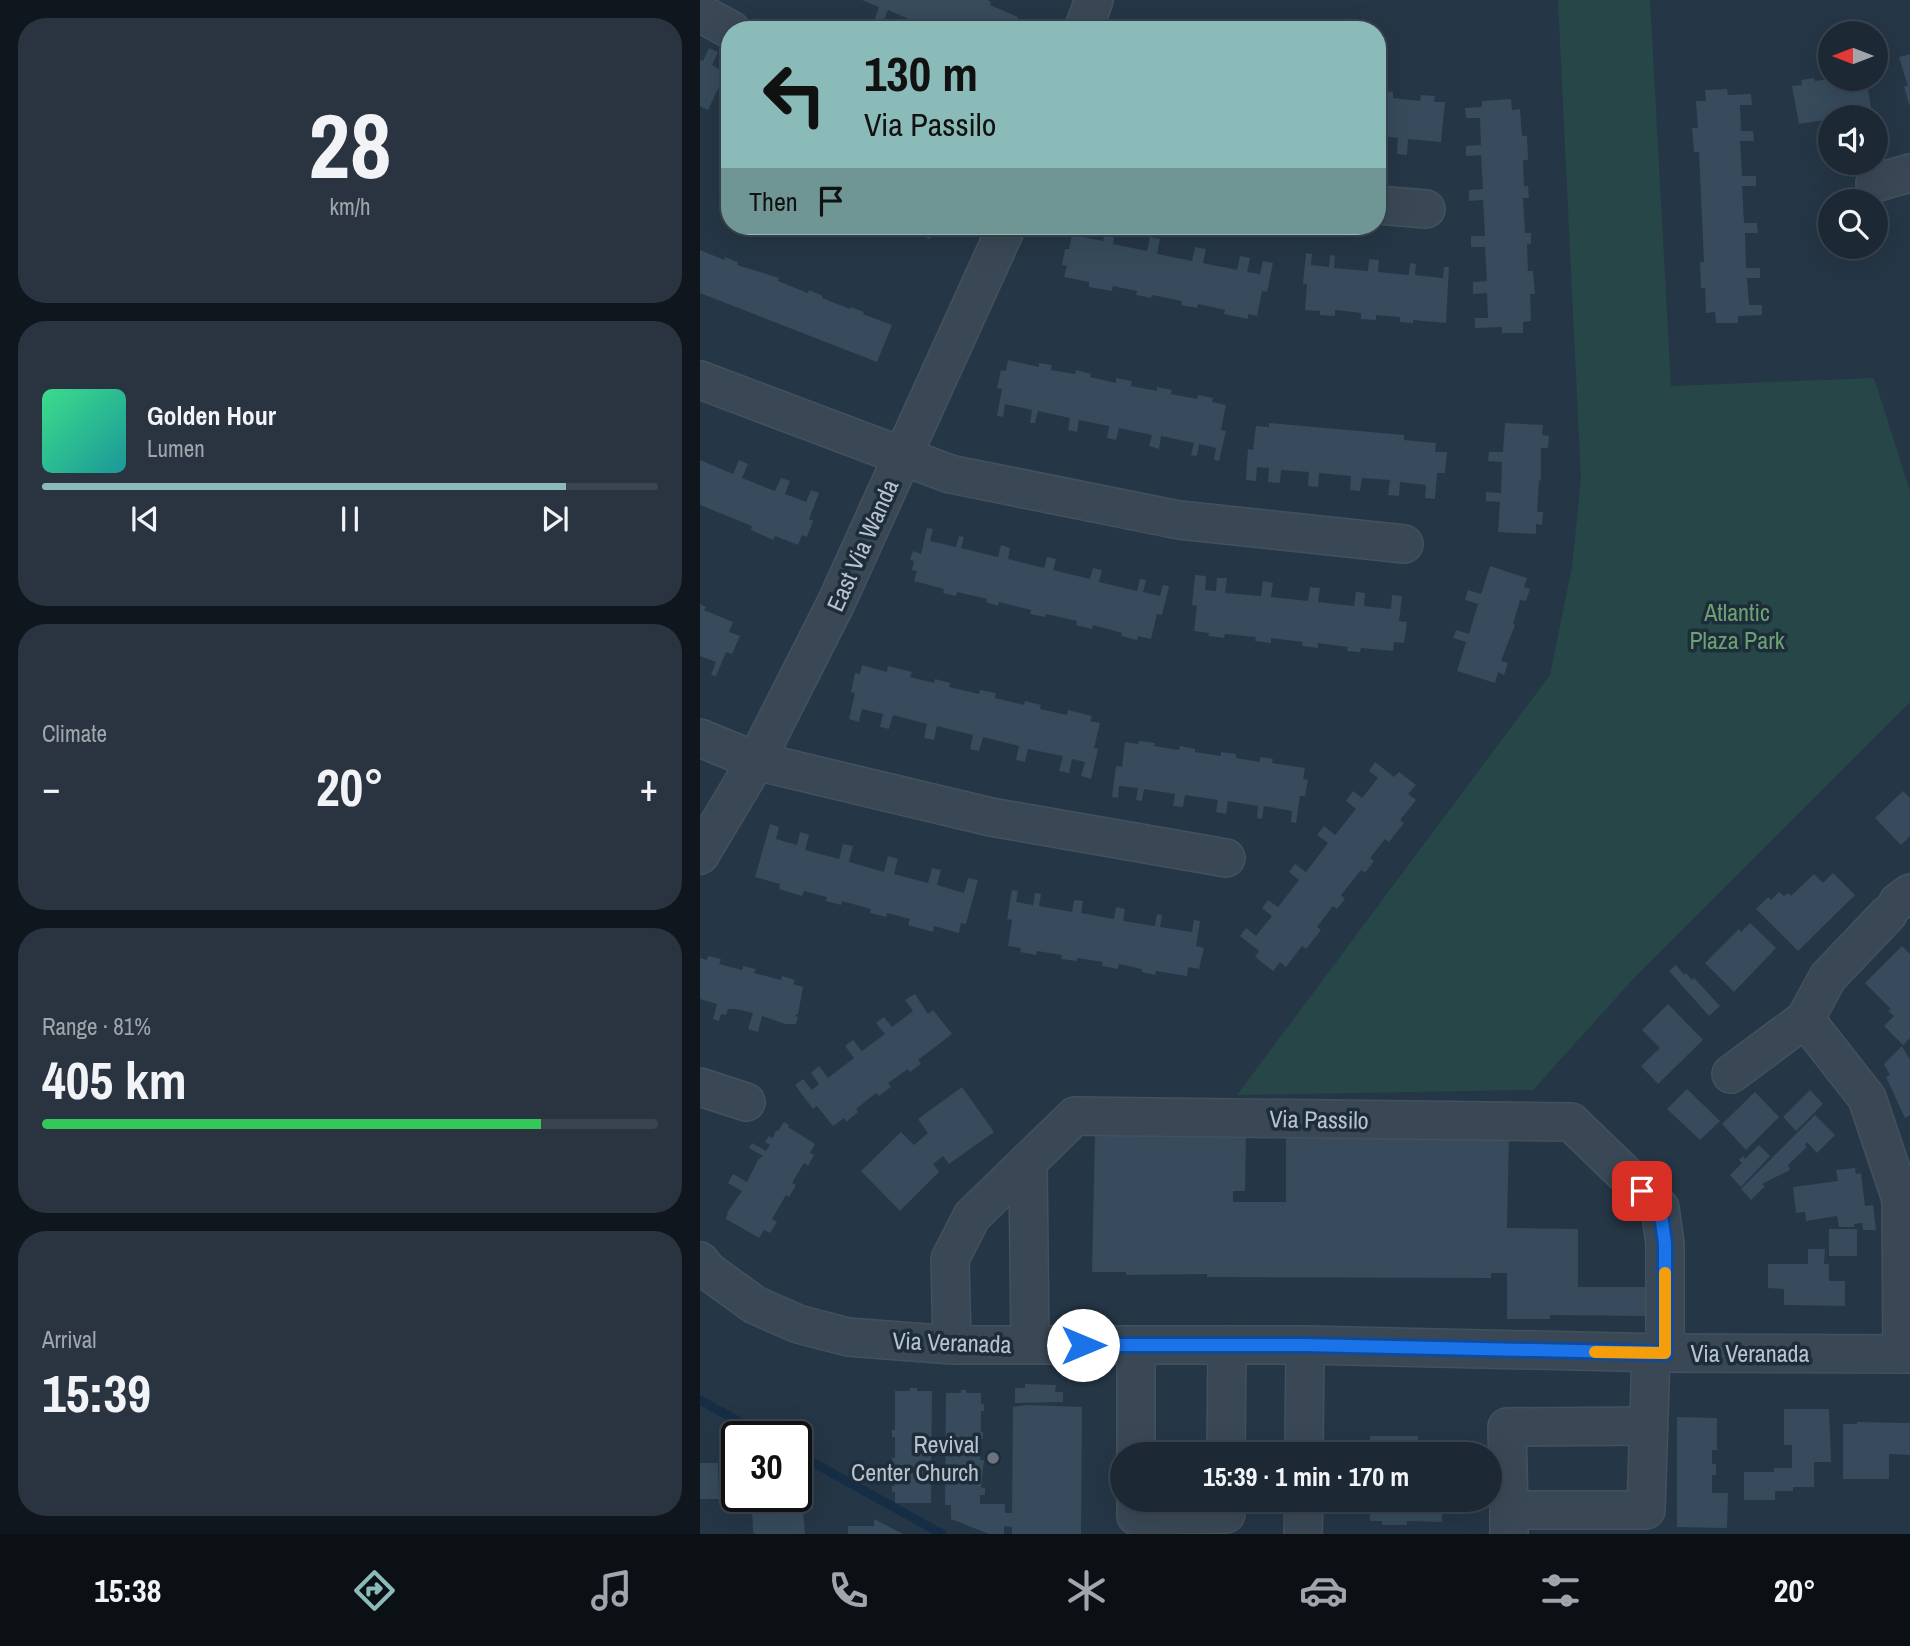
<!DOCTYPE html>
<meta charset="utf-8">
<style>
:root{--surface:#1c2834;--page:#293440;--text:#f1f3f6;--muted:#a0a6ac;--line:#3a444f;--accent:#8bbbb9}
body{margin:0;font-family:"Archivo Narrow",sans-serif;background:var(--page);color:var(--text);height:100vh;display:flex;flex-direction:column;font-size:26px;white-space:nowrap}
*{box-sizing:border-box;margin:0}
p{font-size:23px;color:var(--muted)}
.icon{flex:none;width:38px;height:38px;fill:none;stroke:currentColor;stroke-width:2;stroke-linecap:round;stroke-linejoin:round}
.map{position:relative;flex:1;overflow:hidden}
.drawer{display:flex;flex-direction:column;gap:18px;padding:18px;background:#0f161d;width:700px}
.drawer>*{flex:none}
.banner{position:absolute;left:21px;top:21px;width:665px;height:214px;border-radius:28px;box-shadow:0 7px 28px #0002,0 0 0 2px var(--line);background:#8bbbb9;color:#111;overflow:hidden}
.needle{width:46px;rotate:270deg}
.fabs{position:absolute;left:1118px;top:21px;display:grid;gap:14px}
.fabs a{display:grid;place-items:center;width:70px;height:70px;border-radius:50%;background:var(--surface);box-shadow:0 7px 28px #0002,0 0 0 2px var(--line);font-size:35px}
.speed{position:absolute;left:21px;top:1421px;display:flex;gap:14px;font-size:35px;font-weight:700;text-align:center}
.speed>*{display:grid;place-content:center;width:91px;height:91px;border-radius:50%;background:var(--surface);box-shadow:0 7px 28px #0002,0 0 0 2px var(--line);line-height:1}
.speed .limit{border:4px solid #111;border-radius:10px;background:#fff;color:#111}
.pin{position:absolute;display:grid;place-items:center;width:60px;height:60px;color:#fff;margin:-30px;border-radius:14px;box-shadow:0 4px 10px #0006}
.me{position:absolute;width:77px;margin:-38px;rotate:90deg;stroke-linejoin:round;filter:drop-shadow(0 0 5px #0008)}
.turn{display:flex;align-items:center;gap:24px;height:147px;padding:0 28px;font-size:32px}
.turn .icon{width:91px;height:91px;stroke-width:2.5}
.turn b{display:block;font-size:49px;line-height:60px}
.then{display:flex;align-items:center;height:66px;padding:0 28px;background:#0003;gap:14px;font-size:26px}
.big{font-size:52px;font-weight:800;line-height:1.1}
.drawer .widget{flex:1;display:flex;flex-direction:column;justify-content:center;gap:10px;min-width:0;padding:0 24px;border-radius:28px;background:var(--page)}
.drawer .dial{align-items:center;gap:0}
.dial b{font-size:91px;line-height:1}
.song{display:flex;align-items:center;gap:21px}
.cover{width:84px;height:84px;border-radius:10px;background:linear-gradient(135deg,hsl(150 70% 55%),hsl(180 70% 35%))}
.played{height:7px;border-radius:4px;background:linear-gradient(90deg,var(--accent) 85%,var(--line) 85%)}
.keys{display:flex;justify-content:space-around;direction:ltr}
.heat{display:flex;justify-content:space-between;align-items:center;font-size:38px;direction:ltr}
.charge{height:10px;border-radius:5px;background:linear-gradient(90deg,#34c759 81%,var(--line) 0)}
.trip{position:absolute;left:410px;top:1442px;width:392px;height:70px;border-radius:35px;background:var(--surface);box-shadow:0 7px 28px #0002,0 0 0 2px var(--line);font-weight:800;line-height:70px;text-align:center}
.dock{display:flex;height:112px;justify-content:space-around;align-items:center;background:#0b1015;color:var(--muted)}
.dock .icon{width:49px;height:49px}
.dock .on{color:var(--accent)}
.dock b{font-size:32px;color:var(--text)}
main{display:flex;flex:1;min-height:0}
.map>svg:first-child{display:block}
.green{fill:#274647}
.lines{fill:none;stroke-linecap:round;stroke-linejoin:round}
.stream{stroke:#162e45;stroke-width:9}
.building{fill:#374b5c}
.minor-casing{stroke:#43515e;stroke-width:40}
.minor{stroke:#3a4855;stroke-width:37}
.route-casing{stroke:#114b97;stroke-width:18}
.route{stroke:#1a73e8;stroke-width:12}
.slow{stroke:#f59e0b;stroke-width:12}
.worship-dot{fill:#6b7280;stroke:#1e2d3a;stroke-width:2.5}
.labels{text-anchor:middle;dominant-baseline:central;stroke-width:7;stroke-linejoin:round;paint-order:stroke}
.street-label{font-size:24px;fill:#b8c2ce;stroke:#1e2d3a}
.park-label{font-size:24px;fill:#6da174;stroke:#1e2d3a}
.poi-label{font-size:24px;fill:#b8c2ce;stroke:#1e2d3a;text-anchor:end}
</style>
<main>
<section class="drawer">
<div class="widget dial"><b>28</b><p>km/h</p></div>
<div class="widget">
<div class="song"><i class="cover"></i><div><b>Golden Hour</b><p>Lumen</p></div></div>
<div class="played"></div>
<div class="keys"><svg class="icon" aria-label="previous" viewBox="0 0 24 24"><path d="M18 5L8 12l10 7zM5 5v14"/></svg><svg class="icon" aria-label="pause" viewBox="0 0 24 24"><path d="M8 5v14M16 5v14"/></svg><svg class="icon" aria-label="next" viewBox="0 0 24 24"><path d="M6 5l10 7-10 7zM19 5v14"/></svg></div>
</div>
<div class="widget"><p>Climate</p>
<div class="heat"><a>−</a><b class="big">20°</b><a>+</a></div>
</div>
<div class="widget"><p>Range · 81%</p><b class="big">405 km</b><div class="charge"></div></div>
<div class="widget"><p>Arrival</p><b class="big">15:39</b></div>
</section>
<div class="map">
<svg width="1210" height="1534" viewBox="0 0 1210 1534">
<rect width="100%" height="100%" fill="#253646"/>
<polygon class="green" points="858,0 950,0 971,386 1174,378 1210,491 1210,702 934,978 833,1090 537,1095 850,675 872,567 881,479"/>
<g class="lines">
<g class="stream">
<polyline points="0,1400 67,1437"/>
<polyline points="96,1453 242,1534"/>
</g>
</g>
<g class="building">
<polygon points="162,0 287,0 291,2 290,5 318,17 315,27 322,30 220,30 223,25 188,10 183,22 175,18 179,7"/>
<polygon points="9,48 18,52 12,65 22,71 30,56 30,76 23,89 19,87 8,110 0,106 0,60 3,61"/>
<polygon points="1210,54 1210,105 1209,105 1204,86 1208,86 1199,57"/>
<polygon points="1114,78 1115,81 1131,79 1166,79 1172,112 1099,124 1092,86 1102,85 1101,80"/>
<polygon points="1027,89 1028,95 1051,94 1052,105 1040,105 1041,131 1053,131 1054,141 1040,141 1042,176 1056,176 1056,186 1042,186 1044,223 1057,223 1058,233 1045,233 1046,268 1060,268 1060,278 1047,278 1049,305 1062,305 1062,315 1038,316 1038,323 1016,323 1015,312 1006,313 1005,288 1001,288 1000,262 1004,262 999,152 994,152 992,128 998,128 996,101 1006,101 1005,90"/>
<polygon points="681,91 693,92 693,98 720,101 721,95 735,96 734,102 745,102 741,142 708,139 707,155 697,154 698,138 677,135 677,96 680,97"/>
<polygon points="811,99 812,110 820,109 822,136 827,136 828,160 823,160 824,186 828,186 829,198 823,198 825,233 831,233 831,244 827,244 828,271 833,271 835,294 830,294 831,321 823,322 823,333 802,333 802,327 775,328 775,318 788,318 787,293 773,294 773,282 787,281 785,247 771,247 771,236 785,236 783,200 769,201 769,190 783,189 781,155 766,156 766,146 781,145 780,118 766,118 765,108 782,107 782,101"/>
<polygon points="197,226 240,226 239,230 234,228 230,239"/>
<polygon points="374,226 385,226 383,237 403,241 406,228 415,230 413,244 447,251 450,237 460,239 457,254 492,261 495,247 506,249 503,263 537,270 540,256 550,258 547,272 560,274 563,261 573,263 567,292 562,291 557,316 548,314 548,319 524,314 525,310 498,304 497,308 481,305 482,301 452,295 451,298 436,295 437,291 413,286 412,291 389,287 389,282 364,277 367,266 362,265 365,249 369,249"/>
<polygon points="0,250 24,260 25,257 38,262 37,265 79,278 78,281 108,293 109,290 123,296 122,298 150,309 151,307 164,312 163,314 192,325 177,362 0,293"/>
<polygon points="606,253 612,254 611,265 629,267 630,255 635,256 634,268 668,271 669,259 679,260 678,272 709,275 710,263 716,264 715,275 743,278 744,267 749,267 746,323 713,320 713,323 700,322 700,317 676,315 676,320 661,319 661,313 635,310 635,316 620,315 620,311 605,310 607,284 603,284"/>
<polygon points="308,360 339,367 339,363 352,365 351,370 375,374 376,370 391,374 390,377 416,383 416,378 432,381 431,386 457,391 457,387 472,390 471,394 497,399 498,395 513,398 512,402 526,405 521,430 526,431 519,461 514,460 516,448 499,444 497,456 491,455 494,443 461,436 459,449 449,446 452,435 419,428 416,440 407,438 409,426 379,420 377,432 368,430 370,418 338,411 335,423 330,423 332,410 305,404 303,417 297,416 302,389 297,388 301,370 306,371"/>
<polygon points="569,423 704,435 704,440 736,443 735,452 747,452 745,473 737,473 735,499 725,498 726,485 700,482 699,496 688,495 690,480 662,478 660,491 650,490 651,476 619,473 618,487 608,486 609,472 581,470 580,483 568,482 569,468 557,467 556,481 546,480 548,449 553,450 556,426 569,427"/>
<polygon points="805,423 843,425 842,435 849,436 848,448 841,448 841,481 839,480 837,512 843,512 842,525 836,524 836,534 798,532 800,502 786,501 786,492 801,493 802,462 788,461 789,452 803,452"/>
<polygon points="0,460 33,474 39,460 48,464 42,478 75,491 81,478 90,481 85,494 106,502 111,490 119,493 109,519 113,521 107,537 102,535 98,545 75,536 73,540 51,530 52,526 0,505"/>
<polygon points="227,528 233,529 230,541 256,547 259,536 264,537 261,548 298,557 301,545 310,548 308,559 344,568 347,557 356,559 353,570 390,579 393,568 402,570 399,582 437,591 440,579 446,580 443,592 460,596 463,585 469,586 462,615 457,614 451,639 438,636 437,640 421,636 422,633 393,625 392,629 376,625 377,621 346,614 345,617 330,614 331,610 299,602 298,606 286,602 287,599 257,592 256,596 243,593 244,589 214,581 217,571 212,570 214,561 210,560 213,551 221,554"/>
<polygon points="790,566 827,578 824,587 830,589 826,601 820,600 813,624 815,625 801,661 808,663 804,675 798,672 795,683 757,671 766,642 753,638 756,630 769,634 778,604 765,600 768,590 781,594"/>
<polygon points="495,575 506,576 505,590 516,591 517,578 527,578 525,593 561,596 563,581 573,583 571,597 608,601 610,587 620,588 618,602 654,606 656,592 665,593 664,606 691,609 692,595 702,596 699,621 707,622 704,643 694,642 693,651 661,648 660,652 647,651 648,647 618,643 618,648 602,646 603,642 571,638 571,643 555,641 556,637 525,634 524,638 508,636 509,633 494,631 497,606 492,605"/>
<polygon points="0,604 6,607 4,610 33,622 29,632 40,636 32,654 26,652 16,676 11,675 16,662 0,656"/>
<polygon points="162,665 187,672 188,666 212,672 210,677 234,683 235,679 250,683 249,687 279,694 280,690 296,693 295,698 324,705 325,701 341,705 340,709 367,715 368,710 392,716 390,721 400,723 394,748 398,749 391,779 381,776 385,762 372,759 369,773 359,771 363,756 328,749 325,762 316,760 319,746 283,737 279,751 270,749 273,735 237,726 234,740 224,738 227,724 193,715 189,729 180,727 183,714 162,709 159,722 149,719 155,693 151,692 155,673 160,674"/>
<polygon points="439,741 455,743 454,746 479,750 480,746 495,749 495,752 521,756 521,752 536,754 536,758 560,762 560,757 573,759 572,763 605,768 603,779 608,780 605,796 600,796 596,823 591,822 592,811 564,806 562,819 557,818 558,806 528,801 526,814 516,812 518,800 485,795 483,807 473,806 475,794 444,789 442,801 436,800 438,788 419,786 418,798 412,797 416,766 422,767 425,742 438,744"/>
<polygon points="675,762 694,777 699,772 716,785 708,794 716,800 700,820 704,823 689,842 685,839 670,858 674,861 665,873 661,870 641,895 645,899 637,909 633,906 617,927 621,930 606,949 602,946 586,967 580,962 573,971 555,957 559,951 540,936 546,928 556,936 572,916 562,908 568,900 578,907 599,880 589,872 595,864 606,872 628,843 617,835 624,826 635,835 656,809 646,801 653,791 662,798 678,778 669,771"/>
<polygon points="1203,791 1210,798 1210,836 1201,845 1175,818"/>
<polygon points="70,824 79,827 76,839 97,845 100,832 109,835 105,850 139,859 143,844 153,846 149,862 184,872 188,856 198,859 194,874 228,883 232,868 241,870 237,885 264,893 268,878 278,880 266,924 261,923 259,933 234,926 233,932 208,925 210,919 187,913 186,917 170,913 171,909 142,901 141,905 126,901 127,897 104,891 102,896 79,889 80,884 55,877"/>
<polygon points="1133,873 1155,895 1098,951 1056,909 1068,897 1071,900 1079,892 1084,896 1088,893 1091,896 1114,874 1123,883"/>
<polygon points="312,890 318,891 316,902 333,905 335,893 341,894 339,906 372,912 374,900 383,901 381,913 414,919 416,907 425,909 423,921 455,926 457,914 462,915 460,927 492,932 494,920 500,921 496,946 504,948 499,969 488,967 487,976 456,971 455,975 442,972 442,969 419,964 418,969 402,966 403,962 377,958 377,961 361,959 362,955 337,951 336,955 320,952 321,948 308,946 312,920 307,919"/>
<polygon points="1050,923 1076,948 1034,992 1005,963 1039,929 1041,932"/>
<polygon points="1202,946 1210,954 1210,1038 1203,1045 1184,1026 1194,1016 1188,1011 1191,1009 1165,983"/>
<polygon points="8,956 21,959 19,964 42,970 43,966 56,969 54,973 81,980 82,976 95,980 93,984 103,987 98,1014 95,1016 98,1017 96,1024 85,1024 62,1016 58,1032 48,1029 53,1013 35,1009 28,1009 26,1015 21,1014 19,1021 13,1019 17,1004 0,999 0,958 7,960"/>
<polygon points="976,965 984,975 986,973 992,980 994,978 1020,1006 1009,1016 969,971"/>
<polygon points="215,994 228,1014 233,1010 252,1034 218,1060 221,1064 210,1072 208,1069 188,1083 191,1087 179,1096 176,1093 156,1109 158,1112 146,1122 144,1118 133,1126 117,1106 113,1109 95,1085 103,1079 112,1090 119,1084 111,1073 119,1066 128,1078 154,1058 145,1046 153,1040 162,1051 185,1034 176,1023 184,1017 192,1027 213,1011 205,1000"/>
<polygon points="968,1004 1003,1040 958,1084 941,1066 960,1048 942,1030"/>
<polygon points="1202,1046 1210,1060 1210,1115 1205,1118 1186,1077 1190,1075 1184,1064"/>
<polygon points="262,1087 294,1132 249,1164 243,1156 233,1164 239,1172 200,1211 161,1171 201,1132 214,1145 228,1133 218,1119"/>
<polygon points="987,1089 1020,1121 1000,1140 967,1109"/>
<polygon points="1110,1090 1123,1104 1096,1131 1083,1117"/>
<polygon points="1055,1092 1079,1117 1046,1150 1022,1124"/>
<polygon points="1115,1115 1135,1135 1117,1153 1107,1142 1105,1145 1107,1147 1088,1165 1090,1170 1062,1184 1065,1186 1051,1200 1041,1189"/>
<polygon points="84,1122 89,1125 88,1127 115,1144 110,1153 114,1155 108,1166 104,1163 92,1183 96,1185 89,1197 86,1195 72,1219 77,1222 70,1233 64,1230 59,1238 26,1219 28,1211 42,1191 28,1183 33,1174 47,1182 58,1160 63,1156 49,1148 52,1143 66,1151 70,1145 65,1142 69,1136 73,1138 76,1130 78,1131"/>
<polygon points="395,1132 546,1133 545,1191 533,1191 533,1202 586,1202 586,1133 809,1135 807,1228 878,1229 878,1287 947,1287 946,1316 850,1315 850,1319 807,1319 807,1273 791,1273 791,1278 507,1277 507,1274 426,1275 426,1272 392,1272"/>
<polygon points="1059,1145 1070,1156 1041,1187 1030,1175 1042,1163 1039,1160 1043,1156 1045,1159"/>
<polygon points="1155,1168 1156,1174 1161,1173 1165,1206 1173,1205 1176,1230 1163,1230 1162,1223 1154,1224 1154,1227 1139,1227 1137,1216 1106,1221 1105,1212 1096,1213 1093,1187 1138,1181 1136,1170"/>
<rect x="1129" y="1229" width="28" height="27"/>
<polygon points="1108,1249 1125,1249 1124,1264 1129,1264 1129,1281 1145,1281 1145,1306 1084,1305 1084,1289 1068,1288 1068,1264 1108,1264"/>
<polygon points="325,1384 356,1385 355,1392 363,1392 363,1402 315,1403 315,1388 325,1388"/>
<polygon points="210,1388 217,1388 217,1391 232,1391 231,1503 195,1503 195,1492 192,1492 192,1486 195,1486 195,1464 192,1464 192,1458 195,1458 195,1437 192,1437 192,1430 195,1430 195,1391 210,1391"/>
<polygon points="261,1390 266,1390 266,1393 281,1393 281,1404 284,1404 284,1411 281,1411 281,1432 283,1432 283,1439 281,1439 280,1460 284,1460 281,1488 285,1488 285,1495 280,1495 280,1504 305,1504 305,1513 312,1513 313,1407 326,1405 382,1407 381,1534 312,1534 312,1527 304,1526 304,1534 289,1534 251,1519 251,1505 245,1505 246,1393 261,1393"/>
<polygon points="1084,1409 1129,1409 1131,1462 1114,1462 1114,1487 1093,1487 1093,1491 1075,1491 1075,1500 1044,1500 1044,1472 1074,1472 1074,1468 1092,1468 1092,1445 1084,1445"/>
<polygon points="977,1417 1017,1418 1017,1450 1012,1450 1012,1464 1016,1464 1016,1475 1012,1475 1012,1493 1028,1493 1027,1528 977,1527"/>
<polygon points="1157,1422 1210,1423 1210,1455 1189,1454 1189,1479 1143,1479 1143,1424 1157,1424"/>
<rect x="670" y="1436" width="48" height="18"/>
<polygon points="0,1463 18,1463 19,1499 0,1499"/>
<polygon points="96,1474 100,1474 100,1477 106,1477 106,1508 103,1508 105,1534 55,1534 53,1532 52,1507 60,1506 60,1496 96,1496"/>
<polygon points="670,1500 747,1500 747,1514 742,1513 742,1522 707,1521 707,1525 682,1525 682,1521 670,1521"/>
<polygon points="174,1519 203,1534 148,1534 148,1526 174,1526"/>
</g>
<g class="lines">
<defs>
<g id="minor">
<polyline points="0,13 31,30"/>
<polyline points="383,30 394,0"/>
<polyline points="1175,183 1210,173"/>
<polyline points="677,205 726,209"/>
<polyline points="0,380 250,474 479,520 704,544"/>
<polyline points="0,738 56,761 291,817 526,858"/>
<polyline points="0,855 56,761 136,603 307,226"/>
<polyline points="1198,902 1210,893"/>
<polyline points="1105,1019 1167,1098 1201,1199 1202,1354"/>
<polyline points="1031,1074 1105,1019 1128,977 1188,914"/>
<polyline points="0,1087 46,1102"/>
<polyline points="328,1162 330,1345"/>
<polyline points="0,1261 8,1271 55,1305 98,1324 148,1337 252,1345 605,1345 965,1353 1210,1354"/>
<polyline points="252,1345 250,1259 272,1216 375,1116 871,1122 960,1208 965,1243 965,1353"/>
<polyline points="436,1345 436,1454"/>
<polyline points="526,1454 527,1345"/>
<polyline points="604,1454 605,1345"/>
<polyline points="436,1500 436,1516 526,1514 526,1500"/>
<polyline points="809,1510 807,1427 949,1426"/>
<polyline points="603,1534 604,1500"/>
<polyline points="809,1534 809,1510 946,1510 951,1353"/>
</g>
</defs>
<use href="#minor" class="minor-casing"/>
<use href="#minor" class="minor"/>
</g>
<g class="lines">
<defs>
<polyline id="route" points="383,1345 605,1345 965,1353 965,1243 960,1208 942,1191"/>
</defs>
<use href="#route" class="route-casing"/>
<use href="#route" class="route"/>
<polyline class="slow" points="895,1352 965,1353 965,1273"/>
</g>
<circle class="worship-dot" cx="293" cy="1458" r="7"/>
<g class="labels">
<g class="street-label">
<text transform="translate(162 545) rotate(-66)">East Via Wanda</text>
<text transform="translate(619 1119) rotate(1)">Via Passilo</text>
<text transform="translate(252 1342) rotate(2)">Via Veranada</text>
<text x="1050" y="1353">Via Veranada</text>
</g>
<g class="park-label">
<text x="1037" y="612">Atlantic<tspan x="1037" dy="28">Plaza Park</tspan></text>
</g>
<g class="poi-label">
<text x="279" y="1444">Revival<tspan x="279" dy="28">Center Church</tspan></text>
</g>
</g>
</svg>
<div class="fabs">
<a><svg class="needle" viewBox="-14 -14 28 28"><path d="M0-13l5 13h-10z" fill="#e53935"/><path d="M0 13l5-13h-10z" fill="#a0a6ac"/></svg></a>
<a><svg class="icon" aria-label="sound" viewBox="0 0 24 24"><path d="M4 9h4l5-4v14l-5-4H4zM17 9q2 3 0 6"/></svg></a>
<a><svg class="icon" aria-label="search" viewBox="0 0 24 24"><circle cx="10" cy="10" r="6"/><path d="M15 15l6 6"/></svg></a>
</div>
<div class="speed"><div class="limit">30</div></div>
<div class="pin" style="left:942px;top:1191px;background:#d93025"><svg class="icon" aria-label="arrive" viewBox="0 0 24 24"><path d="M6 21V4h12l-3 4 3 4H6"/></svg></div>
<svg class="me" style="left:383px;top:1345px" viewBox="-20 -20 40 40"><circle r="19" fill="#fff"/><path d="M0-13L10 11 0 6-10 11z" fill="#1a73e8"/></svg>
<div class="trip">15:39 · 1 min · 170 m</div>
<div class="banner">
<div class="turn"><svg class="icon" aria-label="left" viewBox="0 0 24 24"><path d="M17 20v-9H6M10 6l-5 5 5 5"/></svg><div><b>130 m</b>Via Passilo</div></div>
<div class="then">Then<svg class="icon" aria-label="arrive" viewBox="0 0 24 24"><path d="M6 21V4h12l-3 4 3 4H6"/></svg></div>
</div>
</div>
</main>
<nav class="dock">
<b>15:38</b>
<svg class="icon on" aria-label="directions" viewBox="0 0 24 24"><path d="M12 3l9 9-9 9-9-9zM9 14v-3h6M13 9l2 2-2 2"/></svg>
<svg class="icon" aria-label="music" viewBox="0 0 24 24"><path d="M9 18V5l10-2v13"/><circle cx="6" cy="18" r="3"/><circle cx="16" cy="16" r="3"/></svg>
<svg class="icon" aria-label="phone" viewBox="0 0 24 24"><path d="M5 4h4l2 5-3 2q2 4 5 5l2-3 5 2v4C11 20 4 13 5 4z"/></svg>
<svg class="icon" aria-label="climate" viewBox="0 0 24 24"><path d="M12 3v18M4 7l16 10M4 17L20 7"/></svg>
<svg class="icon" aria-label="car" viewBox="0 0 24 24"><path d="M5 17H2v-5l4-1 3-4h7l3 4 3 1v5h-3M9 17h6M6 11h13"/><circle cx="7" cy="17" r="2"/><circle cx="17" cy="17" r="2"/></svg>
<svg class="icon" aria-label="filters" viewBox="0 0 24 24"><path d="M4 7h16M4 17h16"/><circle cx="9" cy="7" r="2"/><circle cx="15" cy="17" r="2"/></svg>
<b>20°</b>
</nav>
